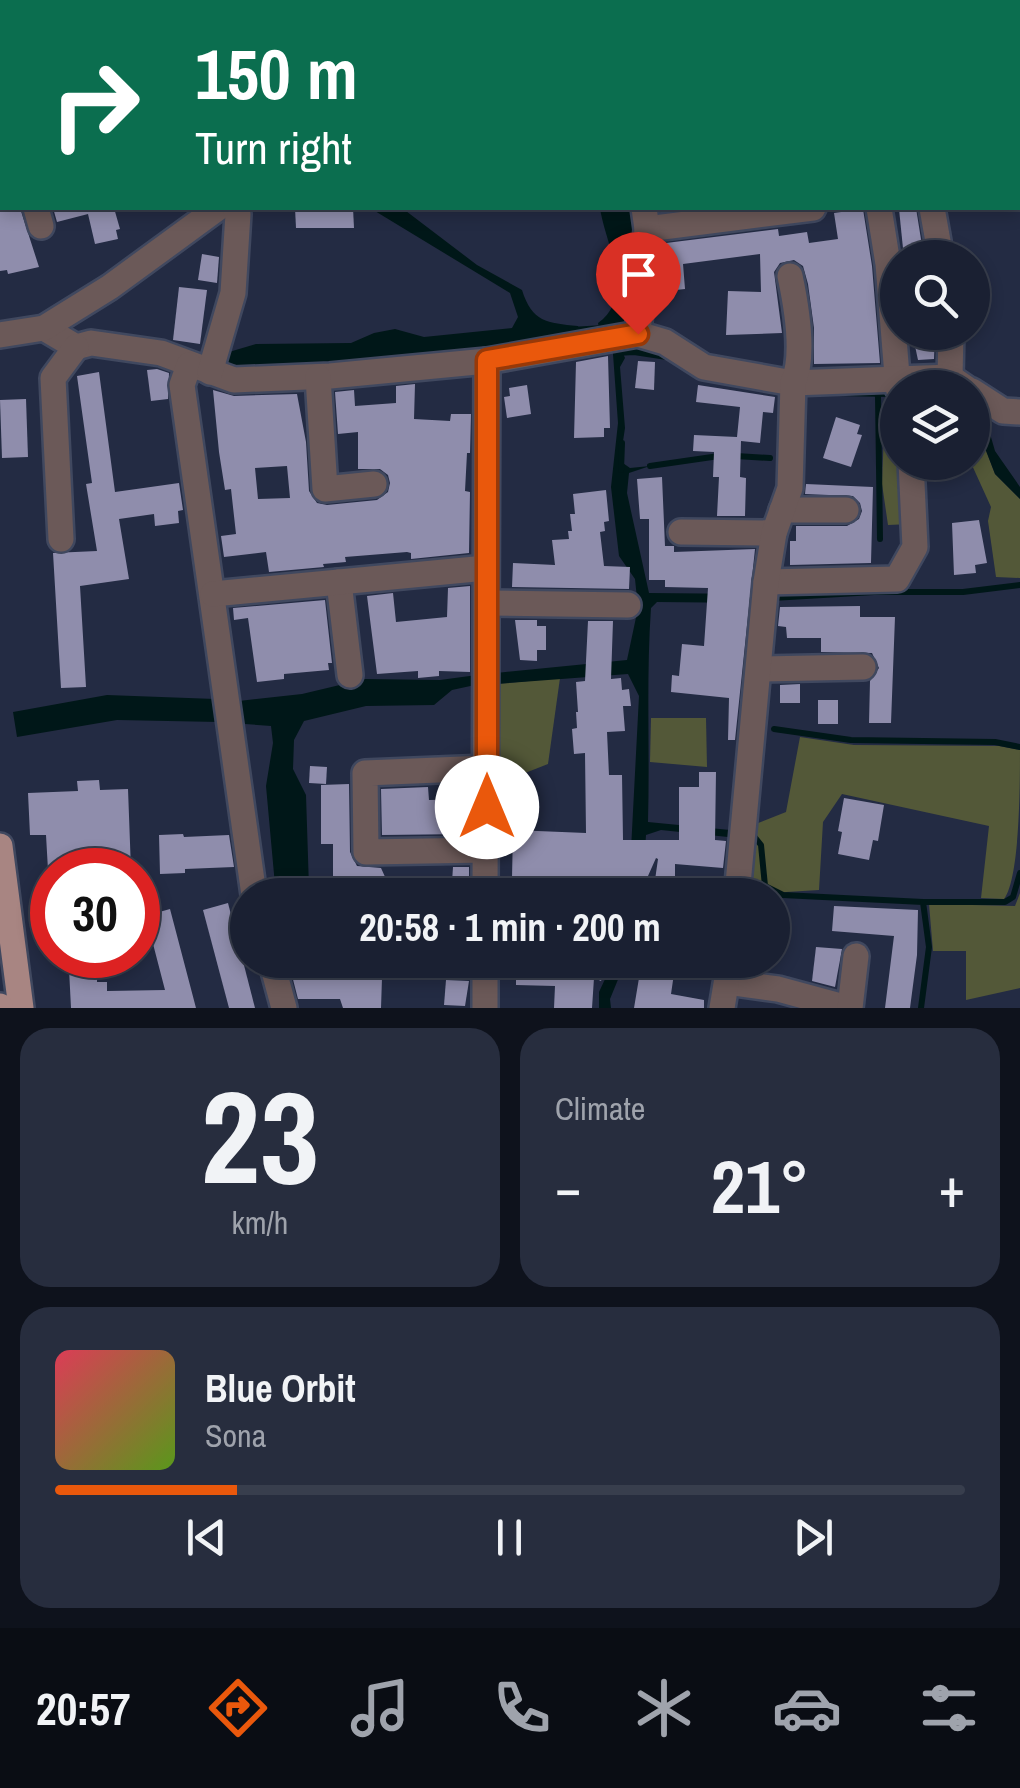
<!DOCTYPE html>
<meta charset="utf-8">
<style>
:root{--surface:#1a2032;--page:#272d3e;--text:#f1f3f6;--muted:#9fa3ac;--line:#383e4d;--accent:#ea580c}
body{margin:0;font-family:"Archivo Narrow",sans-serif;background:var(--page);color:var(--text);height:100vh;display:flex;flex-direction:column;font-size:38px;white-space:nowrap}
*{box-sizing:border-box;margin:0}
p{font-size:32px;color:var(--muted)}
.icon{flex:none;width:55px;height:55px;fill:none;stroke:currentColor;stroke-width:2;stroke-linecap:round;stroke-linejoin:round}
.map{position:relative;height:1008px;overflow:hidden}
.panel{display:flex;flex-direction:column;gap:20px;padding:20px;background:#0e121c;flex:1}
.panel>*{flex:none}
.guide{position:absolute;left:0px;top:0px;width:1020px;height:210px;box-shadow:0 5px 15px #0003,0 0 0 2px var(--line);background:#0b6e4f;color:#fff;overflow:hidden}
.fabs{position:absolute;left:880px;top:240px;display:grid;gap:20px}
.fabs a{display:grid;place-items:center;width:110px;height:110px;border-radius:50%;background:var(--surface);box-shadow:0 5px 15px #0003,0 0 0 2px var(--line);font-size:50px}
.speed{position:absolute;left:30px;top:848px;display:flex;gap:20px;font-size:50px;font-weight:700;text-align:center}
.speed>*{display:grid;place-content:center;width:130px;height:130px;border-radius:50%;background:var(--surface);box-shadow:0 5px 15px #0003,0 0 0 2px var(--line);line-height:1}
.speed .limit{border:15px solid #d22;background:#fff;color:#111}
.pin{position:absolute;display:grid;place-items:center;width:85px;height:85px;color:#fff;margin:-102px -42px;border-radius:50% 50% 50% 0;rotate:-45deg;box-shadow:0 0 10px #0007}
.pin .icon{rotate:45deg}
.me{position:absolute;width:110px;margin:-55px;rotate:0deg;stroke-linejoin:round;filter:drop-shadow(0 0 8px #0008)}
.turn{display:flex;align-items:center;gap:35px;height:210px;padding:0 30px;font-size:45px}
.turn .icon{width:130px;height:130px;stroke-width:2.5}
.turn b{display:block;font-size:70px;line-height:85px}
.big{font-size:75px;font-weight:800;line-height:1.1}
.panel .widget{flex:1;display:flex;flex-direction:column;justify-content:center;gap:15px;min-width:0;padding:0 35px;border-radius:30px;background:var(--page)}
.panel .dial{align-items:center;gap:0}
.dial b{font-size:130px;line-height:1}
.song{display:flex;align-items:center;gap:30px}
.cover{width:120px;height:120px;border-radius:15px;background:linear-gradient(135deg,hsl(350 70% 55%),hsl(90 70% 35%))}
.played{height:10px;border-radius:5px;background:linear-gradient(90deg,var(--accent) 20%,var(--line) 20%)}
.keys{display:flex;justify-content:space-around;direction:ltr}
.heat{display:flex;justify-content:space-between;align-items:center;font-size:55px;direction:ltr}
.panel .tiles{flex:1;display:grid;gap:20px;grid-template-columns:1fr 1fr}
.widget:last-child{grid-column:span 2}
.trip{position:absolute;left:230px;top:878px;width:560px;height:100px;border-radius:50px;background:var(--surface);box-shadow:0 5px 15px #0003,0 0 0 2px var(--line);font-weight:800;line-height:100px;text-align:center}
.dock{display:flex;height:160px;justify-content:space-around;align-items:center;background:#0a0d14;color:var(--muted)}
.dock .icon{width:70px;height:70px}
.dock .selected{color:var(--accent)}
.dock b{font-size:45px;color:var(--text)}
.map>svg:first-child{display:block}
.green{fill:#535838}
.water{fill:#001718}
.lines{fill:none;stroke-linecap:round;stroke-linejoin:round}
.stream{stroke:#001718;stroke-width:6}
.building{fill:#8f8dac;fill-rule:evenodd}
.minor-casing{stroke:#40485f;stroke-width:30}
.major-casing{stroke:#40485f;stroke-width:30}
.minor{stroke:#6b5958;stroke-width:25}
.major{stroke:#a88582;stroke-width:25}
.route-casing{stroke:#983908;stroke-width:25}
.route{stroke:#ea580c;stroke-width:18}
</style>
<div class="map">
<svg width="1020" height="1008" viewBox="0 0 1020 1008">
<rect width="100%" height="100%" fill="#232b43"/>
<g class="green">
<polygon points="897,400 898,462 907,463 911,524 888,525 882,484 885,405"/>
<polygon points="973,417 995,474 1020,499 1020,578 996,577 988,521 991,507 971,463"/>
<polygon points="560,678 548,764 495,785 496,684"/>
<polygon points="651,718 706,718 707,767 650,762"/>
<path d="M800,737L854,745L999,746L1020,750C1020,784 1020,878 1004,899L981,898L989,826L842,794L823,822L819,890L740,895L748,827L786,812Z"/>
<polygon points="1020,893 1020,988 966,1000 966,951 933,951 929,904 1015,906"/>
</g>
<g class="water">
<path d="M370,208H402L477,265L522,290C532,322 547,323 578,326L580,334L540,337L457,354L320,372L236,371L222,363L229,352L256,344L351,343L374,333L395,329L424,337L512,328L518,317L510,293Z"/>
<path d="M600,208H635V293L621,328L600,333L598,323C636,296 605,243 600,208Z"/>
<path d="M622,351L625,358L620,367L625,428L620,461L630,468L650,466L629,473L627,493L649,593L757,594V603L657,602L651,608C646,680 650,751 648,822L730,830L728,837L661,830L646,835L642,895H635L630,869L639,696L628,674L496,684V673L627,660L638,608L635,579L619,556L611,487L618,423L613,354Z"/>
<polygon points="973,405 984,413 995,451 1020,487 1020,499 995,474 973,417"/>
<polygon points="477,675 475,685 452,690 434,705 366,706 304,721 294,740 293,769 306,795 309,888 307,895 282,895 275,885 266,786 273,743 271,726 245,724 240,716 239,701 302,694 365,679 440,680"/>
<polygon points="107,695 215,699 219,722 117,720 17,737 13,712"/>
<polygon points="614,960 626,960 610,999 611,1008 599,1008 599,992"/>
</g>
<g class="lines">
<g class="stream">
<polyline points="571,330 604,328"/>
<polyline points="616,353 634,352 667,357"/>
<polyline points="839,393 891,394"/>
<polyline points="878,395 880,539"/>
<polyline points="736,456 770,458"/>
<polyline points="650,466 719,456"/>
<polyline points="621,470 622,443"/>
<polyline points="772,598 874,592 963,592 1020,585"/>
<polyline points="774,729 851,740 995,742 1020,747"/>
<polyline points="753,835 761,845 765,886 783,895 923,902 929,947 921,1008"/>
<polyline points="923,902 1005,902 1013,897 1020,873"/>
</g>
</g>
<g class="building">
<polygon points="9,208 20,208 39,267 8,274 7,270 0,271 0,210"/>
<polygon points="53,208 114,208 120,229 116,230 118,239 95,244 88,214 57,222"/>
<polygon points="295,208 353,208 354,228 296,228"/>
<polygon points="910,208 916,208 924,258 904,258 899,209"/>
<polygon points="863,209 872,266 880,363 814,364 814,328 808,284 803,266 794,260 780,263 774,272 782,333 726,335 728,291 761,292 760,254 683,264 685,289 658,292 660,272 668,271 666,243 778,229 779,236 807,232 809,243 838,239 834,213"/>
<polygon points="202,254 219,257 217,283 198,280"/>
<polygon points="179,287 207,290 200,344 173,340"/>
<polygon points="912,332 935,332 934,359 918,360"/>
<polygon points="608,356 610,428 604,428 604,437 574,438 576,362"/>
<polygon points="638,361 655,362 654,390 635,388"/>
<polygon points="157,369 169,373 168,399 151,401 147,370"/>
<polygon points="99,372 115,492 179,483 183,510 178,511 179,523 155,526 154,514 119,519 129,579 80,586 86,687 61,688 53,553 97,551 86,484 92,483 77,376"/>
<path d="M415,384L414,419L450,421L451,414H471L470,453H467L465,491L470,492L469,553L411,559V553L407,552L345,557L346,562L323,564L324,567L269,572L266,552L224,557L221,536L236,534L231,489L225,490L219,452L213,390L234,396L297,394L306,442L309,491L317,503L327,505L377,500L388,492L390,483L388,475L380,469H358V432L338,434L335,392L354,390L355,406L396,403V386ZM287,466L290,498L258,499L255,468Z"/>
<polygon points="527,385 531,414 507,418 504,397 510,396 509,388"/>
<polygon points="698,385 775,397 773,413 763,412 760,443 741,441 740,477 746,478 745,516 717,516 719,477 713,477 714,452 693,451 694,435 737,437 740,407 696,402"/>
<polygon points="26,399 28,457 2,458 0,400"/>
<polygon points="836,417 860,425 857,434 862,435 851,467 823,458"/>
<polygon points="662,477 665,546 674,546 674,552 755,549 735,740 728,740 729,698 671,692 672,675 679,676 682,644 704,646 708,588 665,587 665,580 649,580 649,519 640,519 637,479"/>
<polygon points="806,484 873,487 871,563 790,565 790,541 796,541 796,526 847,526 859,519 862,511 860,503 853,496 805,494"/>
<polygon points="606,490 609,521 604,522 605,531 600,532 604,566 630,567 629,589 512,587 513,563 555,565 552,540 569,539 568,531 572,531 570,514 575,514 573,494"/>
<polygon points="979,520 987,563 975,565 976,573 954,575 952,523"/>
<polygon points="470,586 470,672 439,671 439,676 418,678 418,671 377,674 367,596 393,593 396,622 447,617 448,588"/>
<polygon points="325,600 332,663 328,663 329,670 284,674 284,679 257,682 248,618 234,620 233,608"/>
<polygon points="860,606 860,617 895,617 891,723 869,723 870,681 879,668 872,653 821,652 821,638 787,638 786,627 778,626 780,607"/>
<polygon points="515,620 537,620 537,626 546,626 546,650 537,650 537,661 520,660"/>
<polygon points="588,621 613,621 611,679 621,678 622,690 629,689 631,706 623,706 625,731 607,732 609,775 622,775 623,840 679,840 679,787 699,787 699,772 716,772 715,840 726,841 723,868 675,864 675,894 653,894 658,859 656,858 640,894 520,895 520,878 512,878 513,830 586,833 585,753 574,754 572,729 577,728 576,712 578,712 576,682 585,681"/>
<polygon points="800,684 800,703 780,703 780,685"/>
<rect x="818" y="700" width="20" height="24"/>
<polygon points="310,766 327,767 326,784 309,783"/>
<polygon points="99,780 100,790 128,789 131,870 48,870 46,835 30,835 28,793 78,791 77,781"/>
<polygon points="349,784 350,852 357,866 381,868 386,879 452,882 453,867 469,867 469,895 328,895 329,879 333,879 333,844 321,844 321,785"/>
<polygon points="428,787 429,800 469,799 469,834 382,835 381,789"/>
<polygon points="844,798 884,805 878,841 873,840 869,860 838,854 842,832 838,831"/>
<polygon points="183,834 184,837 229,835 234,867 185,869 185,873 160,874 159,835"/>
<polygon points="228,903 255,1008 229,1008 203,910"/>
<polygon points="834,906 918,910 917,955 910,1008 885,1008 894,936 832,931"/>
<polygon points="170,909 196,1008 71,1008 69,969 97,968 97,982 107,982 107,991 165,990 152,940 138,944 138,918"/>
<polygon points="816,947 842,949 835,987 812,981"/>
<polygon points="288,960 445,960 445,978 382,978 381,1008 343,1008 340,999 298,999"/>
<polygon points="516,960 610,960 601,981 594,978 592,1008 554,1008 555,986 516,985"/>
<polygon points="649,960 676,960 671,994 704,1000 704,1008 634,1008 641,966 648,967"/>
<polygon points="446,980 469,981 465,1006 444,1005"/>
</g>
<g class="lines">
<defs>
<g id="minor">
<polyline points="611,0 612,2"/>
<polyline points="917,0 917,2"/>
<polyline points="533,2 537,0"/>
<polyline points="1018,60 1020,60"/>
<polyline points="0,79 2,78"/>
<polyline points="0,194 2,193"/>
<polyline points="36,208 41,226"/>
<polyline points="879,208 888,264 898,388"/>
<polyline points="932,208 941,258"/>
<polyline points="647,229 813,208"/>
<polyline points="44,328 76,347 91,343 161,353 234,380 330,376 487,361 638,334 665,342 704,367 793,383 950,377 966,388"/>
<polyline points="638,334 647,229 644,208"/>
<polyline points="0,335 44,328 110,287 218,208"/>
<polyline points="189,365 182,385 254,895"/>
<polyline points="210,372 233,293 238,214 235,208"/>
<polyline points="318,377 325,489 374,484"/>
<polyline points="950,377 951,332"/>
<polyline points="972,391 1003,411 1020,412"/>
<polyline points="782,510 846,510"/>
<polyline points="681,532 774,533"/>
<polyline points="61,539 53,378 76,347"/>
<polyline points="339,582 350,675"/>
<polyline points="766,582 897,579 915,547 911,462"/>
<polyline points="213,594 486,568"/>
<polyline points="488,603 628,605"/>
<polyline points="759,669 863,667"/>
<polyline points="486,850 366,852 365,773 487,768"/>
<polyline points="485,895 487,361"/>
<path d="M737,895L766,582L774,533L790,488L793,383C805,356 796,304 790,276"/>
<polyline points="271,960 284,1008"/>
<polyline points="727,982 778,989 848,1008"/>
<polyline points="485,1008 485,960"/>
<polyline points="722,1008 730,960"/>
<polyline points="850,1008 856,956"/>
</g>
<g id="major">
<polyline points="0,846 21,1008"/>
<polyline points="0,1006 0,1008"/>
</g>
</defs>
<use href="#minor" class="minor-casing"/>
<use href="#major" class="major-casing"/>
<use href="#minor" class="minor"/>
<use href="#major" class="major"/>
</g>
<g class="lines">
<defs>
<polyline id="route" points="487,807 487,360 638,334"/>
</defs>
<use href="#route" class="route-casing"/>
<use href="#route" class="route"/>
</g>
</svg>
<div class="fabs">
<a><svg class="icon" aria-label="search" viewBox="0 0 24 24"><circle cx="10" cy="10" r="6"/><path d="M15 15l6 6"/></svg></a>
<a><svg class="icon" aria-label="layers" viewBox="0 0 24 24"><path d="M12 4l9 5-9 5-9-5zM3 14l9 5 9-5"/></svg></a>
</div>
<div class="speed"><div class="limit">30</div></div>
<div class="pin" style="left:638px;top:334px;background:#d93025"><svg class="icon" aria-label="arrive" viewBox="0 0 24 24"><path d="M6 21V4h12l-3 4 3 4H6"/></svg></div>
<svg class="me" style="left:487px;top:807px" viewBox="-20 -20 40 40"><circle r="19" fill="#fff"/><path d="M0-13L10 11 0 6-10 11z" fill="#ea580c"/></svg>
<div class="trip">20:58 · 1 min · 200 m</div>
<div class="guide">
<div class="turn"><svg class="icon" aria-label="right" viewBox="0 0 24 24"><path d="M7 20v-9h11M14 6l5 5-5 5"/></svg><div><b>150 m</b>Turn right</div></div>
</div>
</div>
<section class="panel">
<div class="tiles">
<div class="widget dial"><b>23</b><p>km/h</p></div>
<div class="widget"><p>Climate</p>
<div class="heat"><a>−</a><b class="big">21°</b><a>+</a></div>
</div>
<div class="widget">
<div class="song"><i class="cover"></i><div><b>Blue Orbit</b><p>Sona</p></div></div>
<div class="played"></div>
<div class="keys"><svg class="icon" aria-label="previous" viewBox="0 0 24 24"><path d="M18 5L8 12l10 7zM5 5v14"/></svg><svg class="icon" aria-label="pause" viewBox="0 0 24 24"><path d="M8 5v14M16 5v14"/></svg><svg class="icon" aria-label="next" viewBox="0 0 24 24"><path d="M6 5l10 7-10 7zM19 5v14"/></svg></div>
</div>
</div>
</section>
<nav class="dock">
<b>20:57</b>
<svg class="icon selected" aria-label="directions" viewBox="0 0 24 24"><path d="M12 3l9 9-9 9-9-9zM9 14v-3h6M13 9l2 2-2 2"/></svg>
<svg class="icon" aria-label="music" viewBox="0 0 24 24"><path d="M9 18V5l10-2v13"/><circle cx="6" cy="18" r="3"/><circle cx="16" cy="16" r="3"/></svg>
<svg class="icon" aria-label="phone" viewBox="0 0 24 24"><path d="M5 4h4l2 5-3 2q2 4 5 5l2-3 5 2v4C11 20 4 13 5 4z"/></svg>
<svg class="icon" aria-label="climate" viewBox="0 0 24 24"><path d="M12 3v18M4 7l16 10M4 17L20 7"/></svg>
<svg class="icon" aria-label="car" viewBox="0 0 24 24"><path d="M5 17H2v-5l4-1 3-4h7l3 4 3 1v5h-3M9 17h6M6 11h13"/><circle cx="7" cy="17" r="2"/><circle cx="17" cy="17" r="2"/></svg>
<svg class="icon" aria-label="filters" viewBox="0 0 24 24"><path d="M4 7h16M4 17h16"/><circle cx="9" cy="7" r="2"/><circle cx="15" cy="17" r="2"/></svg>
</nav>
